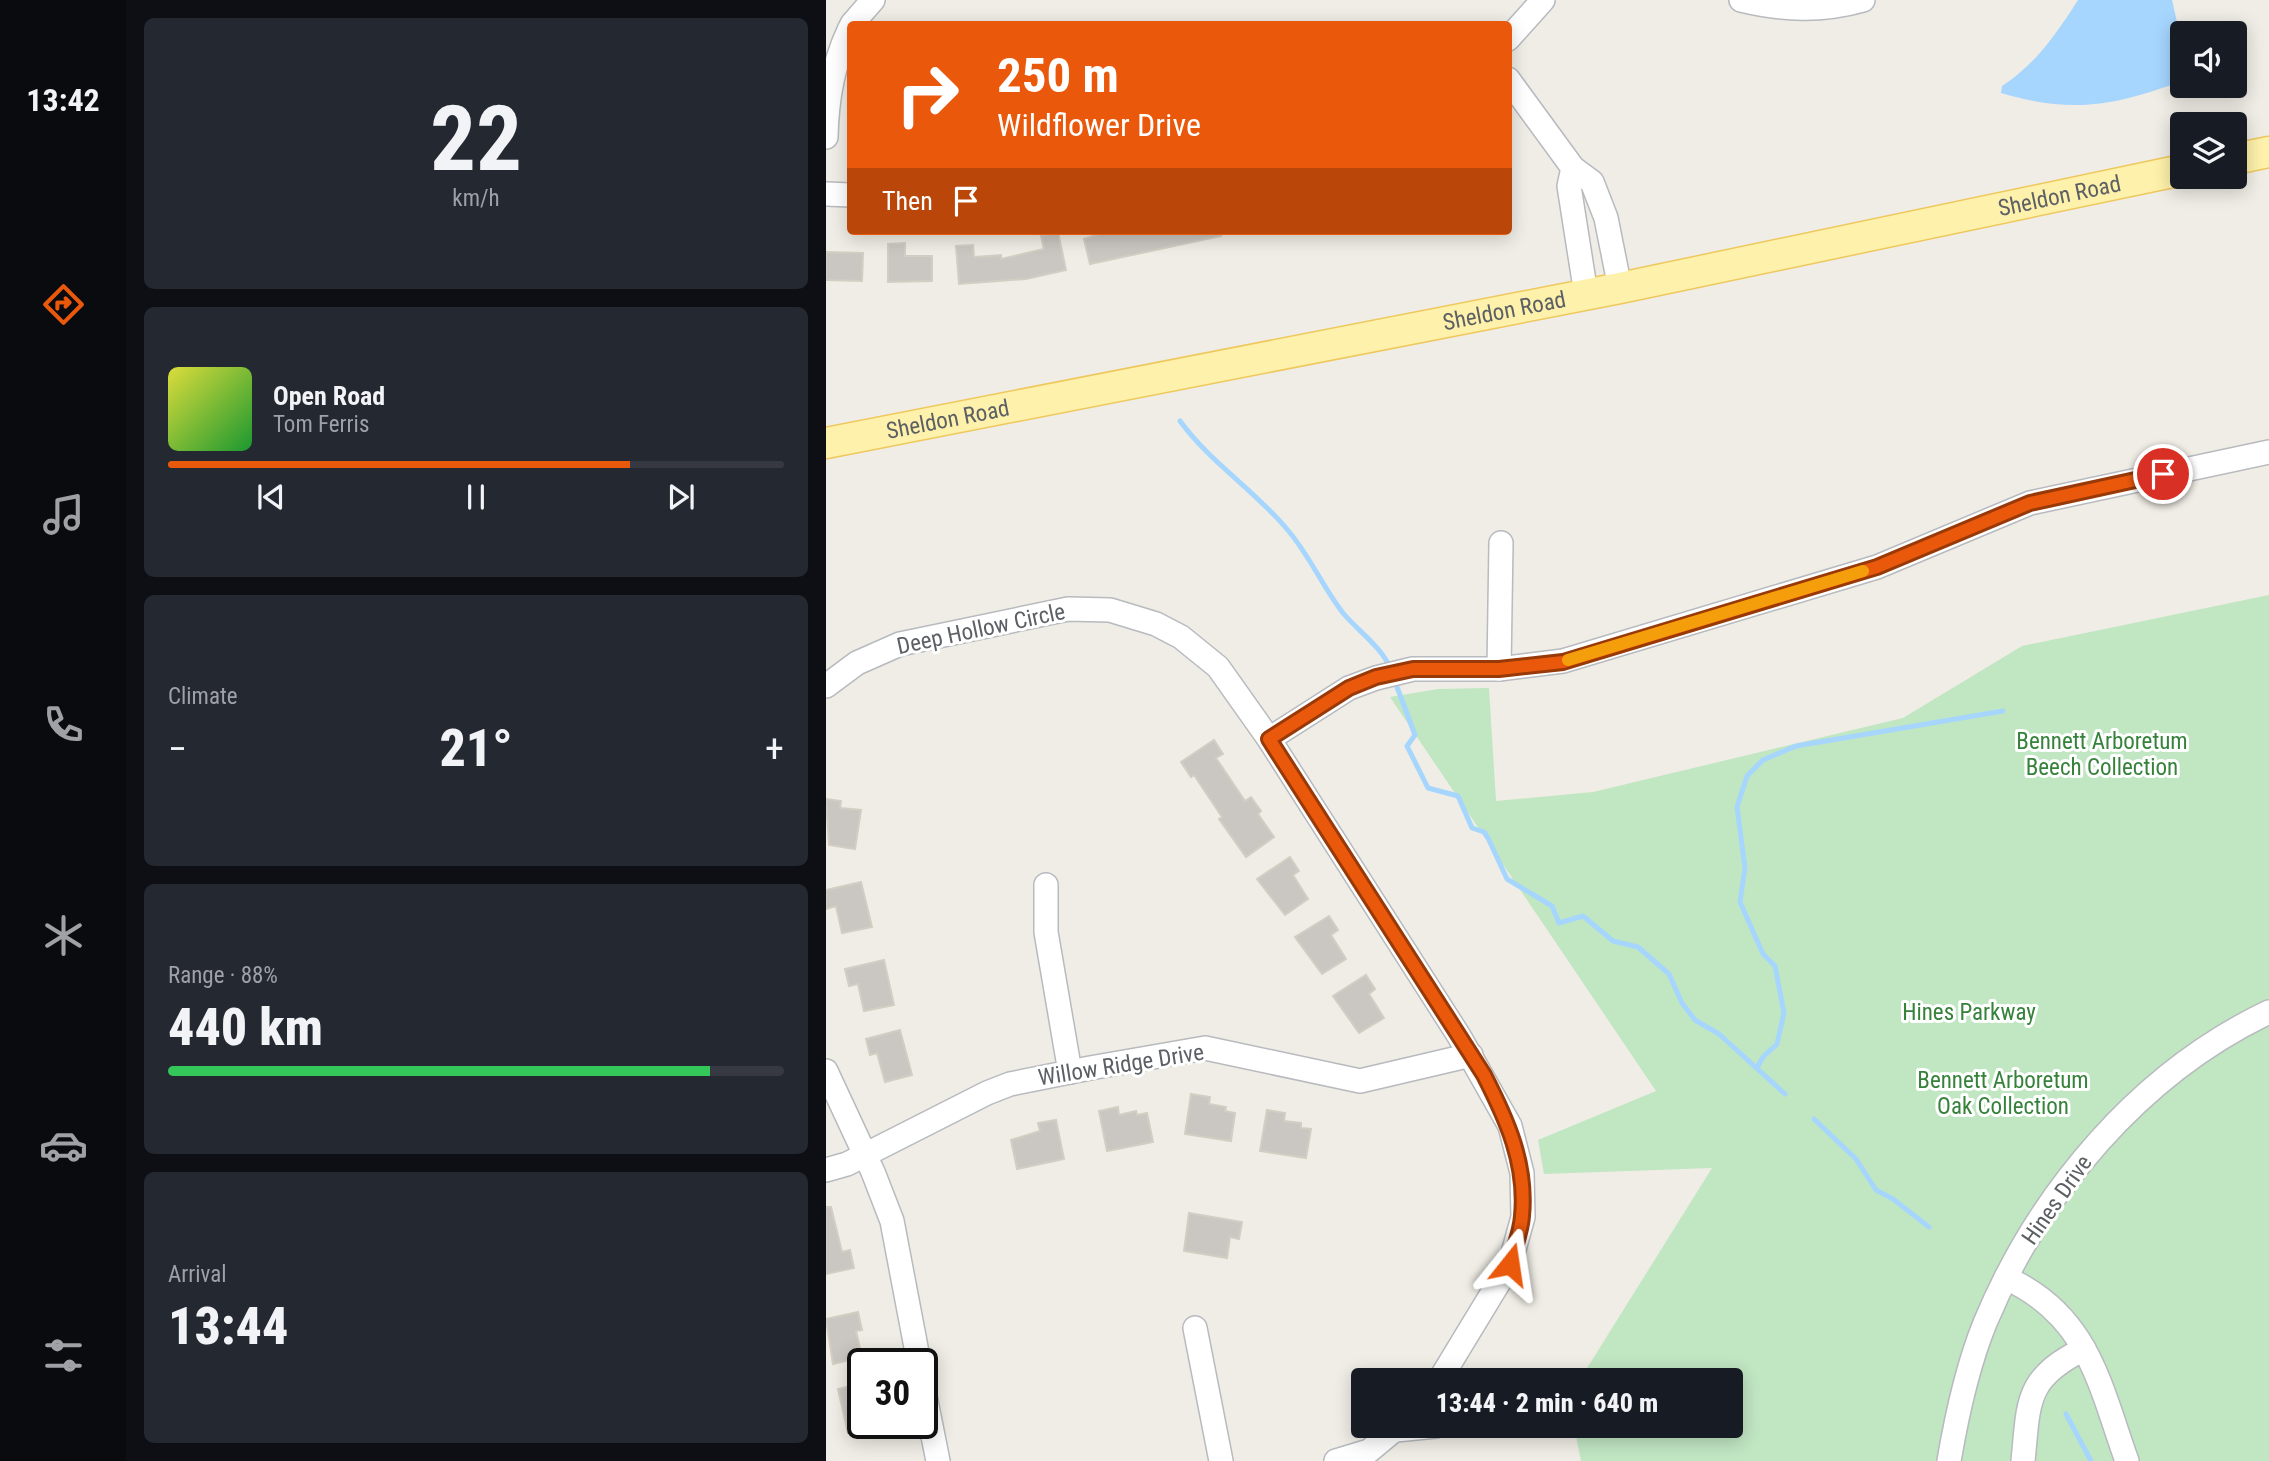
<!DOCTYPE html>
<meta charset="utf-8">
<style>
:root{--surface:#171b24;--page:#242831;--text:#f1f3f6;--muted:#9ea1a6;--line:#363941;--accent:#ea580c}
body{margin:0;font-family:"Roboto Condensed",sans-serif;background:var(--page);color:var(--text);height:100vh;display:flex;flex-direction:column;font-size:26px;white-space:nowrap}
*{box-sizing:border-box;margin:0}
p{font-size:23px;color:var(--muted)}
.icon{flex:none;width:38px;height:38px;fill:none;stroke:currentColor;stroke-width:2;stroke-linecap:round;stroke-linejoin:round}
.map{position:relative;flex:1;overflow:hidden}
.sheet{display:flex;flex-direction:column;gap:18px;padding:18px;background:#0d0f14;width:700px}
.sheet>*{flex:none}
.hud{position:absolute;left:21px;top:21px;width:665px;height:214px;border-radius:7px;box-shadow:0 4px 18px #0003;background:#ea580c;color:#fff;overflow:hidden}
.buttons{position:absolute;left:1344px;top:21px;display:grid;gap:14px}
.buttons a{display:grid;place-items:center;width:77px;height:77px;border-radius:7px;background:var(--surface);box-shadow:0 4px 18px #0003;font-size:35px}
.speed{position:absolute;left:21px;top:1348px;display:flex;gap:14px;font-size:35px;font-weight:700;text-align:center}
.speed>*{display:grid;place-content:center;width:91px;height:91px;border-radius:50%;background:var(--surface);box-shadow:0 4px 18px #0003;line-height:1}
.speed .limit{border:4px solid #111;border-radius:10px;background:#fff;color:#111}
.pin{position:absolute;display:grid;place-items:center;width:60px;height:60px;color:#fff;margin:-30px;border:4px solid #fff;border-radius:50%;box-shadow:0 2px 7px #0007}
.me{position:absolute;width:77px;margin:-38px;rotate:15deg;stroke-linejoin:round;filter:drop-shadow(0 0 5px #0008)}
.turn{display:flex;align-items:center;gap:24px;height:147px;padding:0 35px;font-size:32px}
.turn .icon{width:91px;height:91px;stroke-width:2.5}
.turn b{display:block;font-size:49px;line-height:60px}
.then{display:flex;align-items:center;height:66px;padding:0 35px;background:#0003;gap:14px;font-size:26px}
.big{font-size:52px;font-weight:800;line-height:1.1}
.sheet .card{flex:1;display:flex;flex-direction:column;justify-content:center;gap:10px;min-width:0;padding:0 24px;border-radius:10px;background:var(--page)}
.sheet .dial{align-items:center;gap:0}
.dial b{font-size:91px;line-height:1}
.song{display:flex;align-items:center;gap:21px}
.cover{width:84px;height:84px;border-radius:10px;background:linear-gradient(135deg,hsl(60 70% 55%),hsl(130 70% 35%))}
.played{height:7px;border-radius:4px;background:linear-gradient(90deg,var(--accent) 75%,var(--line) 75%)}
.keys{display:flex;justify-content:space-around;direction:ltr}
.heat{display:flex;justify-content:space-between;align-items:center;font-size:38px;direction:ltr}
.charge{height:10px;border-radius:5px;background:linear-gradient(90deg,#34c759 88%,var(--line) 0)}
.trip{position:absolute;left:525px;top:1368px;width:392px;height:70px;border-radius:7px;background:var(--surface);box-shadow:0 4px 18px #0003;font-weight:800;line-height:70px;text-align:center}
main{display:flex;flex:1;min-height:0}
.dock{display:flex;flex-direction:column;width:126px;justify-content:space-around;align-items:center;background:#090b0e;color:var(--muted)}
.dock .icon{width:49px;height:49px}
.dock .on{color:var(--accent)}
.dock b{font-size:32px;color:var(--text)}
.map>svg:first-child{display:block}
.green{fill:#c1e6c2}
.water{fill:#a6d6fe}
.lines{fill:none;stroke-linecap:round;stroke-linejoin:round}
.stream{stroke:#a6d6fe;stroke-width:5}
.building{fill:#cac7c2;stroke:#d3cec3;stroke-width:2}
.minor-casing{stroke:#b7babe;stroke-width:26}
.major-casing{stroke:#efc85d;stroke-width:33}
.minor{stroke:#fff;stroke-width:23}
.major{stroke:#fef1ab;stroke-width:30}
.route-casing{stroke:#983908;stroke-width:18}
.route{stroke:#ea580c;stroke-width:12}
.slow{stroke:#f59e0b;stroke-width:12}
.labels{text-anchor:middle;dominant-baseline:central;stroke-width:6;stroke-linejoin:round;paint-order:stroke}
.street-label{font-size:23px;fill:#5c6065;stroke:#fff}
.park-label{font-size:23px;fill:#36823b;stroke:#fff}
</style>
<main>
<nav class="dock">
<b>13:42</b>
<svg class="icon on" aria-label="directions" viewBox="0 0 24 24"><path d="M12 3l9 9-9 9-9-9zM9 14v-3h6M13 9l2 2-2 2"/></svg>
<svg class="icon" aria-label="music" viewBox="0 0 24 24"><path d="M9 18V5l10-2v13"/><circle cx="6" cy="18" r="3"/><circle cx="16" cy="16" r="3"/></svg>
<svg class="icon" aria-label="phone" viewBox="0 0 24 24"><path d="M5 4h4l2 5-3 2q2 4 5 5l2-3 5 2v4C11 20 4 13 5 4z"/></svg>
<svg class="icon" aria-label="climate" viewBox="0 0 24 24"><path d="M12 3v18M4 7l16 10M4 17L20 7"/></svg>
<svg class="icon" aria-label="car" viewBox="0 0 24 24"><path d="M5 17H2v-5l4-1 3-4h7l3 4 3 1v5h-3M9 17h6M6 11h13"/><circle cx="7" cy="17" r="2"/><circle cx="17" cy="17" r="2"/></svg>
<svg class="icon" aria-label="filters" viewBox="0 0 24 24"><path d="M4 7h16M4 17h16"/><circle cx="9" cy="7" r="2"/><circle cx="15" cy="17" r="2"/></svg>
</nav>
<section class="sheet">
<div class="card dial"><b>22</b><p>km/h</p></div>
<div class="card">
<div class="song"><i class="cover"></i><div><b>Open Road</b><p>Tom Ferris</p></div></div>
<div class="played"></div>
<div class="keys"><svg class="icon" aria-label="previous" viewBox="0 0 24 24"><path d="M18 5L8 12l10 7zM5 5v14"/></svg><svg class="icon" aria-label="pause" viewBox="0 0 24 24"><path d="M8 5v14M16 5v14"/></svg><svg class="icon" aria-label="next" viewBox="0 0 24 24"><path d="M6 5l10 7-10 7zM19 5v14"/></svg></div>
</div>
<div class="card"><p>Climate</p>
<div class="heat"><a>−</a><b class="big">21°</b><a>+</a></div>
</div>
<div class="card"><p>Range · 88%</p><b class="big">440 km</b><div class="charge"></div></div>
<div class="card"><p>Arrival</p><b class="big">13:44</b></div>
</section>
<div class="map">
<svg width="1443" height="1461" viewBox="0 0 1443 1461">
<rect width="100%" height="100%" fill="#efede5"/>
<polygon class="green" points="1443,595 1443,1461 755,1461 748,1426 905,1426 905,1381 753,1381 886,1168 718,1174 712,1140 830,1091 564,697 612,689 663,688 670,801 767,792 1077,718 1196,646"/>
<path class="water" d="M1252,0H1346L1356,44V81C1288,106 1246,114 1175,93L1176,86C1209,65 1231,33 1252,0Z"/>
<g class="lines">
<g class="stream">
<path d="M354,421C384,462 427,489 460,528C483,554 496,586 517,613C533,632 556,647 565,670"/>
<polyline points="568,679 589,735 581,746 602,788 632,796 646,828 658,832 662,838 681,879 726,906 733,923 757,916 787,941 812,947 843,974 856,1003 869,1020 893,1034 959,1094"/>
<polyline points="931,1068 937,1057 951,1044 958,1013 949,966 937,954 914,902 919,868 911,807 921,776 937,760 970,746 1177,711"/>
<polyline points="988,1119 1030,1159 1050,1190 1067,1199 1103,1227"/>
<polyline points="1240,1414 1265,1461"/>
</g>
</g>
<g class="building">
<polygon points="284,231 395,231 395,236 264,264 258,239"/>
<polygon points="232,232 240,270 200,279 133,284 130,246 147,245 148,257 175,255 175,259 218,249 215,236"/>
<polygon points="79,243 79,256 106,256 106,281 62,282 62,244"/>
<polygon points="0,252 37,253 36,281 0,280"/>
<polygon points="388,740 397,754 390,758 419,801 425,797 435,811 432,814 448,837 420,857 393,819 396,817 368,775 365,777 355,762"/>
<polygon points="0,799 15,801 14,808 35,810 29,849 3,845"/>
<polygon points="464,857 473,871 467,875 482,899 459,915 431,879"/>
<polygon points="35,882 46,927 16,933 10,906 0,909 0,890"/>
<polygon points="503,916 512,930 505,935 520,959 496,974 469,937"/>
<polygon points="58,960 68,1005 38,1011 32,984 23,986 19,969"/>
<polygon points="540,975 549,989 543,994 558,1018 533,1033 507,996"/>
<polygon points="74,1030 86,1075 59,1082 51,1053 44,1055 40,1039"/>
<polygon points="365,1094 384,1097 383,1104 400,1107 399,1111 409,1113 405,1141 359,1134"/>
<polygon points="292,1107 293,1115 310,1111 311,1115 321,1113 327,1142 281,1151 273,1111"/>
<polygon points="441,1110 459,1113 458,1121 475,1123 475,1128 485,1129 480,1158 434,1151"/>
<polygon points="230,1120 238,1159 191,1169 185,1140 214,1131 212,1123"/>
<polygon points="0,1207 5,1207 16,1252 24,1250 28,1268 0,1274"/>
<polygon points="363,1213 416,1222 413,1239 404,1237 401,1258 358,1251"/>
<polygon points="32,1312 36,1330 30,1331 34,1348 30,1349 32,1358 7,1364 0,1319"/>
<polygon points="37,1383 37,1430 22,1433 12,1389"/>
</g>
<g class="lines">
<defs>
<g id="minor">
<path d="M915,0C957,10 995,12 1037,0"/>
<polyline points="26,24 47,0"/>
<polyline points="682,39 717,0"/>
<polyline points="682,79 747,168 766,182 780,218 794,288"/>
<path d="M0,137C1,97 7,64 24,28"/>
<polyline points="747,168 743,186 760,294"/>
<polyline points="0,194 24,195"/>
<polyline points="673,669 675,543"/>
<polyline points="0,686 31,663 74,644 242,609 284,610 330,624 355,637 392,667 443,739 633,1036 684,1126 696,1173 697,1217 684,1264 613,1381"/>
<polyline points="443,739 523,688 550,678 587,669 673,669 737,661 1051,567 1204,503 1443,452"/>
<polyline points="220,885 220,932 244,1072"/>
<polyline points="0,1071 47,1172 66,1221 93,1363"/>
<polyline points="0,1170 21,1164 161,1093 184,1084 264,1068 379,1048 534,1081 645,1055"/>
<path d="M1180,1278C1262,1315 1273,1383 1301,1461"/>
<polyline points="369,1328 395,1461"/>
<polyline points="96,1381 112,1461"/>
<polyline points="570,1430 610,1426"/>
<polyline points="510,1461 543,1451 573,1426"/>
<path d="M1123,1461C1131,1414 1141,1367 1159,1323C1213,1193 1314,1073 1443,1012"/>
<path d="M1197,1461C1203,1401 1199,1378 1258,1349"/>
</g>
<g id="major">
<polyline points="1409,159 1443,152"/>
<path id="s1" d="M0,443L794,288L1356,170"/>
</g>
</defs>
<use href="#minor" class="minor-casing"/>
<use href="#major" class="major-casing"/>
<use href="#minor" class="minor"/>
<use href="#major" class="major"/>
</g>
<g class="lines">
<defs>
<path id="route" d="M684,1264C688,1248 695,1232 696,1216C701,1164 681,1120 658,1075L443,739L523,688L550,677L587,669H673L737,662L1051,567L1204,503L1337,474"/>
</defs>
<use href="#route" class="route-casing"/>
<use href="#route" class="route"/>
<polyline class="slow" points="742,660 1037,571"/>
</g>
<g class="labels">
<g class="street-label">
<text stroke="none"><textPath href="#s1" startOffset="1258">Sheldon Road</textPath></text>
<text stroke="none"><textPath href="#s1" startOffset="691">Sheldon Road</textPath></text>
<text stroke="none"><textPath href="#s1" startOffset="124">Sheldon Road</textPath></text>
<text transform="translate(155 629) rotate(-12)">Deep Hollow Circle</text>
<text transform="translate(295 1065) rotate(-9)">Willow Ridge Drive</text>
<text transform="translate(1231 1200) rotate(-55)">Hines Drive</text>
</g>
<g class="park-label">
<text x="1276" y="741">Bennett Arboretum<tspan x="1276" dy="26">Beech Collection</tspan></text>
<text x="1143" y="1012">Hines Parkway</text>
<text x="1177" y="1080">Bennett Arboretum<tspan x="1177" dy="26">Oak Collection</tspan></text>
</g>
</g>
</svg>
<div class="buttons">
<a><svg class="icon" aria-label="sound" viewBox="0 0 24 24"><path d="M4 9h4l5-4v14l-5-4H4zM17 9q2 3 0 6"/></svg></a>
<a><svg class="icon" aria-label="layers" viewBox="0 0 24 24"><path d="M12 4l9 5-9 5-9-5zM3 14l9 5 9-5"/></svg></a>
</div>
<div class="speed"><div class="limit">30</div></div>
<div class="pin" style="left:1337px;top:474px;background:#d93025"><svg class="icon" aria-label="arrive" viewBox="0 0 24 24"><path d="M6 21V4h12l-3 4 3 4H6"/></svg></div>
<svg class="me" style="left:684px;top:1264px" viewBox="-20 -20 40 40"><path d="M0-17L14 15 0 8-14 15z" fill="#ea580c" stroke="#fff" stroke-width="4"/></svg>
<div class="trip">13:44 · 2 min · 640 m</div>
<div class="hud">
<div class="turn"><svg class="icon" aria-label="right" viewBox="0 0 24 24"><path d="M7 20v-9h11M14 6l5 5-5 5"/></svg><div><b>250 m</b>Wildflower Drive</div></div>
<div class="then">Then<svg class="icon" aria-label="arrive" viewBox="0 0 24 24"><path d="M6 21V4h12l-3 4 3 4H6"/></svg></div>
</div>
</div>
</main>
